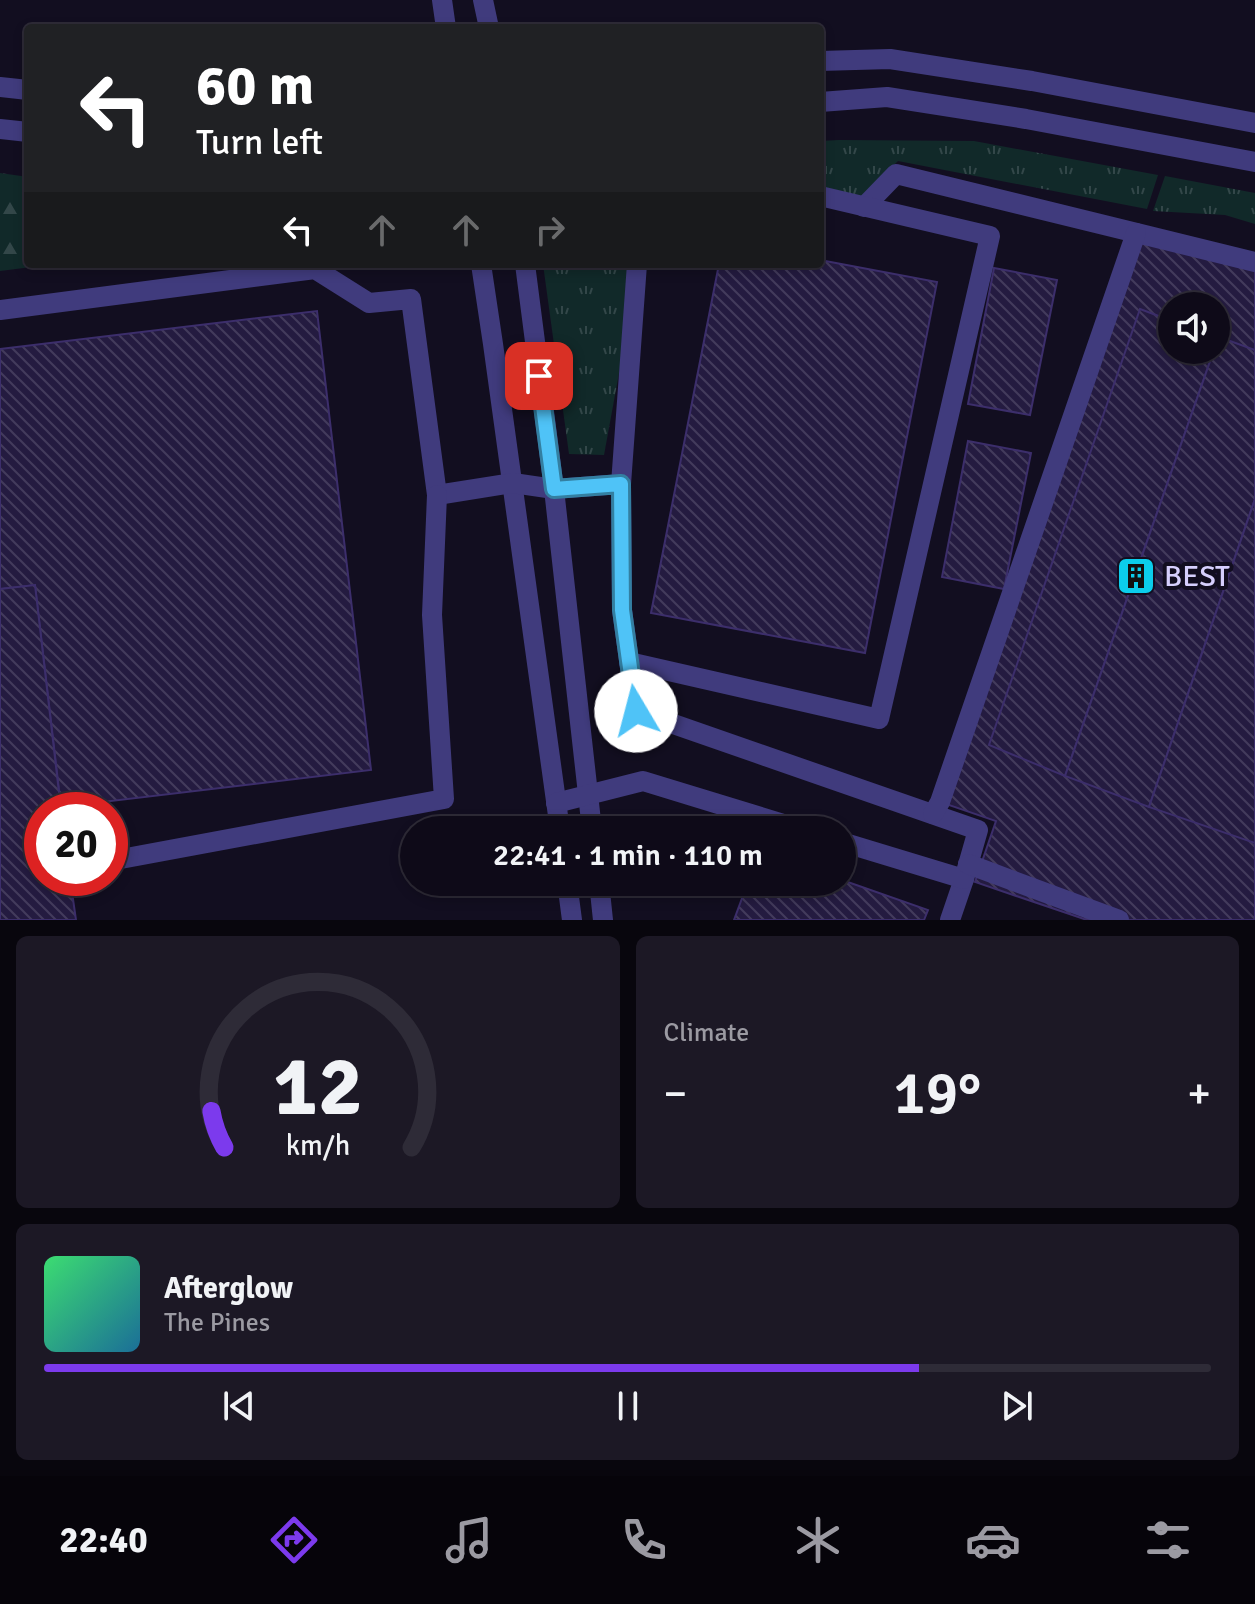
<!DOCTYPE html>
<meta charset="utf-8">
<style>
:root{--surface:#0e0a18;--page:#1c1825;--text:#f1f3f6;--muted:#9b9aa2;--line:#2e2b37;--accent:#7c3aed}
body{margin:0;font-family:Signika,sans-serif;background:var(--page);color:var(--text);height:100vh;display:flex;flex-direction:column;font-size:30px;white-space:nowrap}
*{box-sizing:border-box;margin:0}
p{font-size:26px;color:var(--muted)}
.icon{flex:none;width:44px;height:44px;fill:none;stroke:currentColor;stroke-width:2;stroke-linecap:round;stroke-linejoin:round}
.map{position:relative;height:920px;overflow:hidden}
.details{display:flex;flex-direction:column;gap:16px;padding:16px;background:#08060d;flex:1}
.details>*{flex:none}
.top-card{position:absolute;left:24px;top:24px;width:800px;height:244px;border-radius:8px;box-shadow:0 4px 12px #0003,0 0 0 2px var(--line);background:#202124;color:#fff;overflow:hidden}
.tools{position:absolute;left:1158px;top:292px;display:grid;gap:16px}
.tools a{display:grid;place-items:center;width:72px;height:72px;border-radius:50%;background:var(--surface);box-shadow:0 4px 12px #0003,0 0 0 2px var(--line);font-size:40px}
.speed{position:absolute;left:24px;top:792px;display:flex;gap:16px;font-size:40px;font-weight:700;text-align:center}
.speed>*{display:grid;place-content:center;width:104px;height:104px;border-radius:50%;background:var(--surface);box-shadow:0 4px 12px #0003,0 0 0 2px var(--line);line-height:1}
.speed .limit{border:12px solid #d22;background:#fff;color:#111}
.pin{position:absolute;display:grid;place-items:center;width:68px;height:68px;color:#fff;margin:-34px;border-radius:16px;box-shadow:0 4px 12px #0006}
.me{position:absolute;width:88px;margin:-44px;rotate:352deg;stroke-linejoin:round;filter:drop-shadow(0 0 6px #0008)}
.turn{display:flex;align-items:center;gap:28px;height:168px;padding:0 40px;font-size:36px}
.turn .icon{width:104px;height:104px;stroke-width:2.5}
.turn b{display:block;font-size:56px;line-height:68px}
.lanes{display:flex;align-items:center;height:76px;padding:0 40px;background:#0003;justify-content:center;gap:40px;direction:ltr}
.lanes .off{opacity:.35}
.big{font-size:60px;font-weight:600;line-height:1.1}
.details .widget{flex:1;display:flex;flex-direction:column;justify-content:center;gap:12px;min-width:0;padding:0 28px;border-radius:12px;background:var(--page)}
.details .dial{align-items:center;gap:0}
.dial svg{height:208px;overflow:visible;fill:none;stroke:var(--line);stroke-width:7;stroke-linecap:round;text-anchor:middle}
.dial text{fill:var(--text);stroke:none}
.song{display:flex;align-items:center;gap:24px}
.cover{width:96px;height:96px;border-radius:12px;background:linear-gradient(135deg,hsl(140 70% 55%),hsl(200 70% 35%))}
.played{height:8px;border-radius:4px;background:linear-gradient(90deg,var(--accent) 75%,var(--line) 75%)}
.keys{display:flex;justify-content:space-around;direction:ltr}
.heat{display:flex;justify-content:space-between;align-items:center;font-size:44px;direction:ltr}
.details .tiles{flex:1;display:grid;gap:16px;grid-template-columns:1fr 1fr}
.widget:last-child{grid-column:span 2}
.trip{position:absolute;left:400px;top:816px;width:456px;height:80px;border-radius:40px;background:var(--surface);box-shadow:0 4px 12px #0003,0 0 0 2px var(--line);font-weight:600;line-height:80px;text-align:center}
.tab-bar{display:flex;height:128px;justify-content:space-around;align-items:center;background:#06040a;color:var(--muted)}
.tab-bar .icon{width:56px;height:56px}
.tab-bar .selected{color:var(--accent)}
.tab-bar b{font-size:36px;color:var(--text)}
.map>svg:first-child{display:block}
.grass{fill:url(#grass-tufts)}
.forest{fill:url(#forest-firs)}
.building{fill:url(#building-back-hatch);stroke:#3c2e6b;stroke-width:2;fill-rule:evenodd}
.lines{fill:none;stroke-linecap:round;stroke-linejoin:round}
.minor{stroke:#403b7d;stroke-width:20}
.route-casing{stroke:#337fa1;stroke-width:20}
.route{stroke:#4fc3f7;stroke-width:14}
.labels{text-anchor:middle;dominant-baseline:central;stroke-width:8;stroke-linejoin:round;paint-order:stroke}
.poi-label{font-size:30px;fill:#d6cffd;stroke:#120e20;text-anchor:start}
</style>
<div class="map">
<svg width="1255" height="920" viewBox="0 0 1255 920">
<defs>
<pattern id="grass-tufts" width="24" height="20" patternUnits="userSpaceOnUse" patternTransform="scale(2)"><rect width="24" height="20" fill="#112929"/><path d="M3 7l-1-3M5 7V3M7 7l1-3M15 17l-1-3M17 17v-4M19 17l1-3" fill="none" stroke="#334749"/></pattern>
<pattern id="forest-firs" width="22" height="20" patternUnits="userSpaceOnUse" patternTransform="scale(2)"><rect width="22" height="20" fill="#112929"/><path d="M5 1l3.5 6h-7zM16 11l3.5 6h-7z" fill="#334749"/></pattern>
<pattern id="building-back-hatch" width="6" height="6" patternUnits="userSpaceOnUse" patternTransform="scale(2)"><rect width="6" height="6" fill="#241b40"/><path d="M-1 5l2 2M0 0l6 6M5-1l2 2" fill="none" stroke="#433b5c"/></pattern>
</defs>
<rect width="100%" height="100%" fill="#120e20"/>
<g class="grass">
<polygon points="839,140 974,141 1158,175 1147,209 898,161 859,199 820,190 820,141"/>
<polygon points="1165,176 1255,193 1255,224 1225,215 1153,211"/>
<polygon points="543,264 639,264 604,455 569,454"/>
</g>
<polygon class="forest" points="0,173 28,177 28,264 55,264 0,271"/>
<g class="building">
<path d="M1138,227L1255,267V920H1087L975,882L996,821L940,802ZM1172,306H1216V350H1172Z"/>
<polygon points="820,260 937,282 865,653 651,613 719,264 820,264"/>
<polygon points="994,268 1057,280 1030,415 968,404"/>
<polygon points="1140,309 1172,321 1172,350 1214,350 1065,776 989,745"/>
<polygon points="317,311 371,770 61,807 35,585 0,589 0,349"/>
<polygon points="1219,337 1255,350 1255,499 1149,807 1065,776 1214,350 1216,350"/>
<polygon points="968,441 1031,453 1004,589 942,577"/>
<polygon points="1255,499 1255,843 1149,807"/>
<polygon points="35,585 61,810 42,810 42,878 70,878 76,920 0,920 0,589"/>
<polygon points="842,880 928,910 924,920 734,920 748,882 842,882"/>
</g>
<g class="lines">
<g class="minor">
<polyline points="442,0 446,28"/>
<polyline points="483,0 489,28"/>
<polyline points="820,61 890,59 1032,81 1255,123"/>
<polyline points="0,87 28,90"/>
<polyline points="820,102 887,97 1026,119 1255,162"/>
<polyline points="0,129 28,132"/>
<polyline points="864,207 896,174 1255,262"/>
<polyline points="481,264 493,344 560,830"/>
<polyline points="525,264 554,489 592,830"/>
<polyline points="637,264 621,484 622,610 636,711 978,830 964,879 950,920"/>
<polyline points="0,310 315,269 369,303 411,299 437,495 513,483 554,489 621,484"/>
<polyline points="629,662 879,719 990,236 820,196"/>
<polyline points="556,803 643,781 803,830"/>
<polyline points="933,814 940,802 1136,233"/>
<polyline points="842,842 964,879"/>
<polyline points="110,861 444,799 432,615 437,495"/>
<polyline points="968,864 1119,920"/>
<polyline points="567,882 572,920"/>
<polyline points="599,882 603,920"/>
</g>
</g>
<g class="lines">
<defs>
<polyline id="route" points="539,376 554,489 621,484 622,610 636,711"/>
</defs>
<use href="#route" class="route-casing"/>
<use href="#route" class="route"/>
</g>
<defs>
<symbol id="building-square" viewBox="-11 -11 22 22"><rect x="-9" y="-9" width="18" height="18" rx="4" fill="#0bcdec" stroke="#120e20"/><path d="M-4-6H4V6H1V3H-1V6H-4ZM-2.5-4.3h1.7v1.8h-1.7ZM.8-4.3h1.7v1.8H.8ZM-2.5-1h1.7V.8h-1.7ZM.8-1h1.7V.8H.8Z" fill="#111"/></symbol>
</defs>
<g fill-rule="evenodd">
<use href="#building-square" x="1114" y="554" width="44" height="44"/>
</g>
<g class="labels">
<g class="poi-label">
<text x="1164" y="576">BEST</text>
</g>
</g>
</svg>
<div class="tools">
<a><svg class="icon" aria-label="sound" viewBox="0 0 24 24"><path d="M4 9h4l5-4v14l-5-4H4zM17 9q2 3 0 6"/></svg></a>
</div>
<div class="speed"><div class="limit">20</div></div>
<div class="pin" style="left:539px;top:376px;background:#d93025"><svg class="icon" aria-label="arrive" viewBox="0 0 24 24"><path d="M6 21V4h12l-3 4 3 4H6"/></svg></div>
<svg class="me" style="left:636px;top:711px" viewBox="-20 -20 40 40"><circle r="19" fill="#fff"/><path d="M0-13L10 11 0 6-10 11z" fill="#4fc3f7"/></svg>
<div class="trip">22:41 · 1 min · 110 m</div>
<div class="top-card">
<div class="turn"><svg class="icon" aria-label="left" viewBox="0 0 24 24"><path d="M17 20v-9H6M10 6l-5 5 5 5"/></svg><div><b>60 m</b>Turn left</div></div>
<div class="lanes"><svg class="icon" aria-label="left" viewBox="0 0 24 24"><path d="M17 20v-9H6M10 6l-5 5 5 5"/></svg><svg class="icon off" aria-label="ahead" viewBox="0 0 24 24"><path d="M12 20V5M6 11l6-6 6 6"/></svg><svg class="icon off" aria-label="ahead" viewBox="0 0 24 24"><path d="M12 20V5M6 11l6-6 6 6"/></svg><svg class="icon off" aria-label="right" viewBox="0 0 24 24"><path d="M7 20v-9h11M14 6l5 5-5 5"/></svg></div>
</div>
</div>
<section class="details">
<div class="tiles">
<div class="widget dial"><svg viewBox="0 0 100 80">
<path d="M14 69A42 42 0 1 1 86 69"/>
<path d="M14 69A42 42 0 0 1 9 55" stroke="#7c3aed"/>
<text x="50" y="56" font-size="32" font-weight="700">12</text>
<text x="50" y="72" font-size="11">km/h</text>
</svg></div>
<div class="widget"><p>Climate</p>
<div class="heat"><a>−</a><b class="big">19°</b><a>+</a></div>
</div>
<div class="widget">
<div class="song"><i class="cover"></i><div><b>Afterglow</b><p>The Pines</p></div></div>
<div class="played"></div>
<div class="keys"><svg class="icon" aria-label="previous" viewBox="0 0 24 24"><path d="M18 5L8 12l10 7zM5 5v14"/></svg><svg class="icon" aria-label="pause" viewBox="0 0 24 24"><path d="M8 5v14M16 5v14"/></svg><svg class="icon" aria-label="next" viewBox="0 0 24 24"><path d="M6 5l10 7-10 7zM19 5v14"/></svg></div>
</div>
</div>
</section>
<nav class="tab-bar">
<b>22:40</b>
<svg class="icon selected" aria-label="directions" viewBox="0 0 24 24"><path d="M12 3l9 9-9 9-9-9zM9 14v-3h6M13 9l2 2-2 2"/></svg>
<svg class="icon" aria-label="music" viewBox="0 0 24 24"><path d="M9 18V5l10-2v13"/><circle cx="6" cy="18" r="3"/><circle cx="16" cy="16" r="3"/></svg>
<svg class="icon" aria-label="phone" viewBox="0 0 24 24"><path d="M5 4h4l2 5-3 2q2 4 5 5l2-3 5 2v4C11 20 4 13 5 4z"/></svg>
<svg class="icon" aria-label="climate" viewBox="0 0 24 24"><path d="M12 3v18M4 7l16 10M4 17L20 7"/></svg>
<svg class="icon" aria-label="car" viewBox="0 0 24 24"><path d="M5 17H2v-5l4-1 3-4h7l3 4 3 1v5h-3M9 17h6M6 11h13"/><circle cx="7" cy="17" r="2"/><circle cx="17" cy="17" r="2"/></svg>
<svg class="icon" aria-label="filters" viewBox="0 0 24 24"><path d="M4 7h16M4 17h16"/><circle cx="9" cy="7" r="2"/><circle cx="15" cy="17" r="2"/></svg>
</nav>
